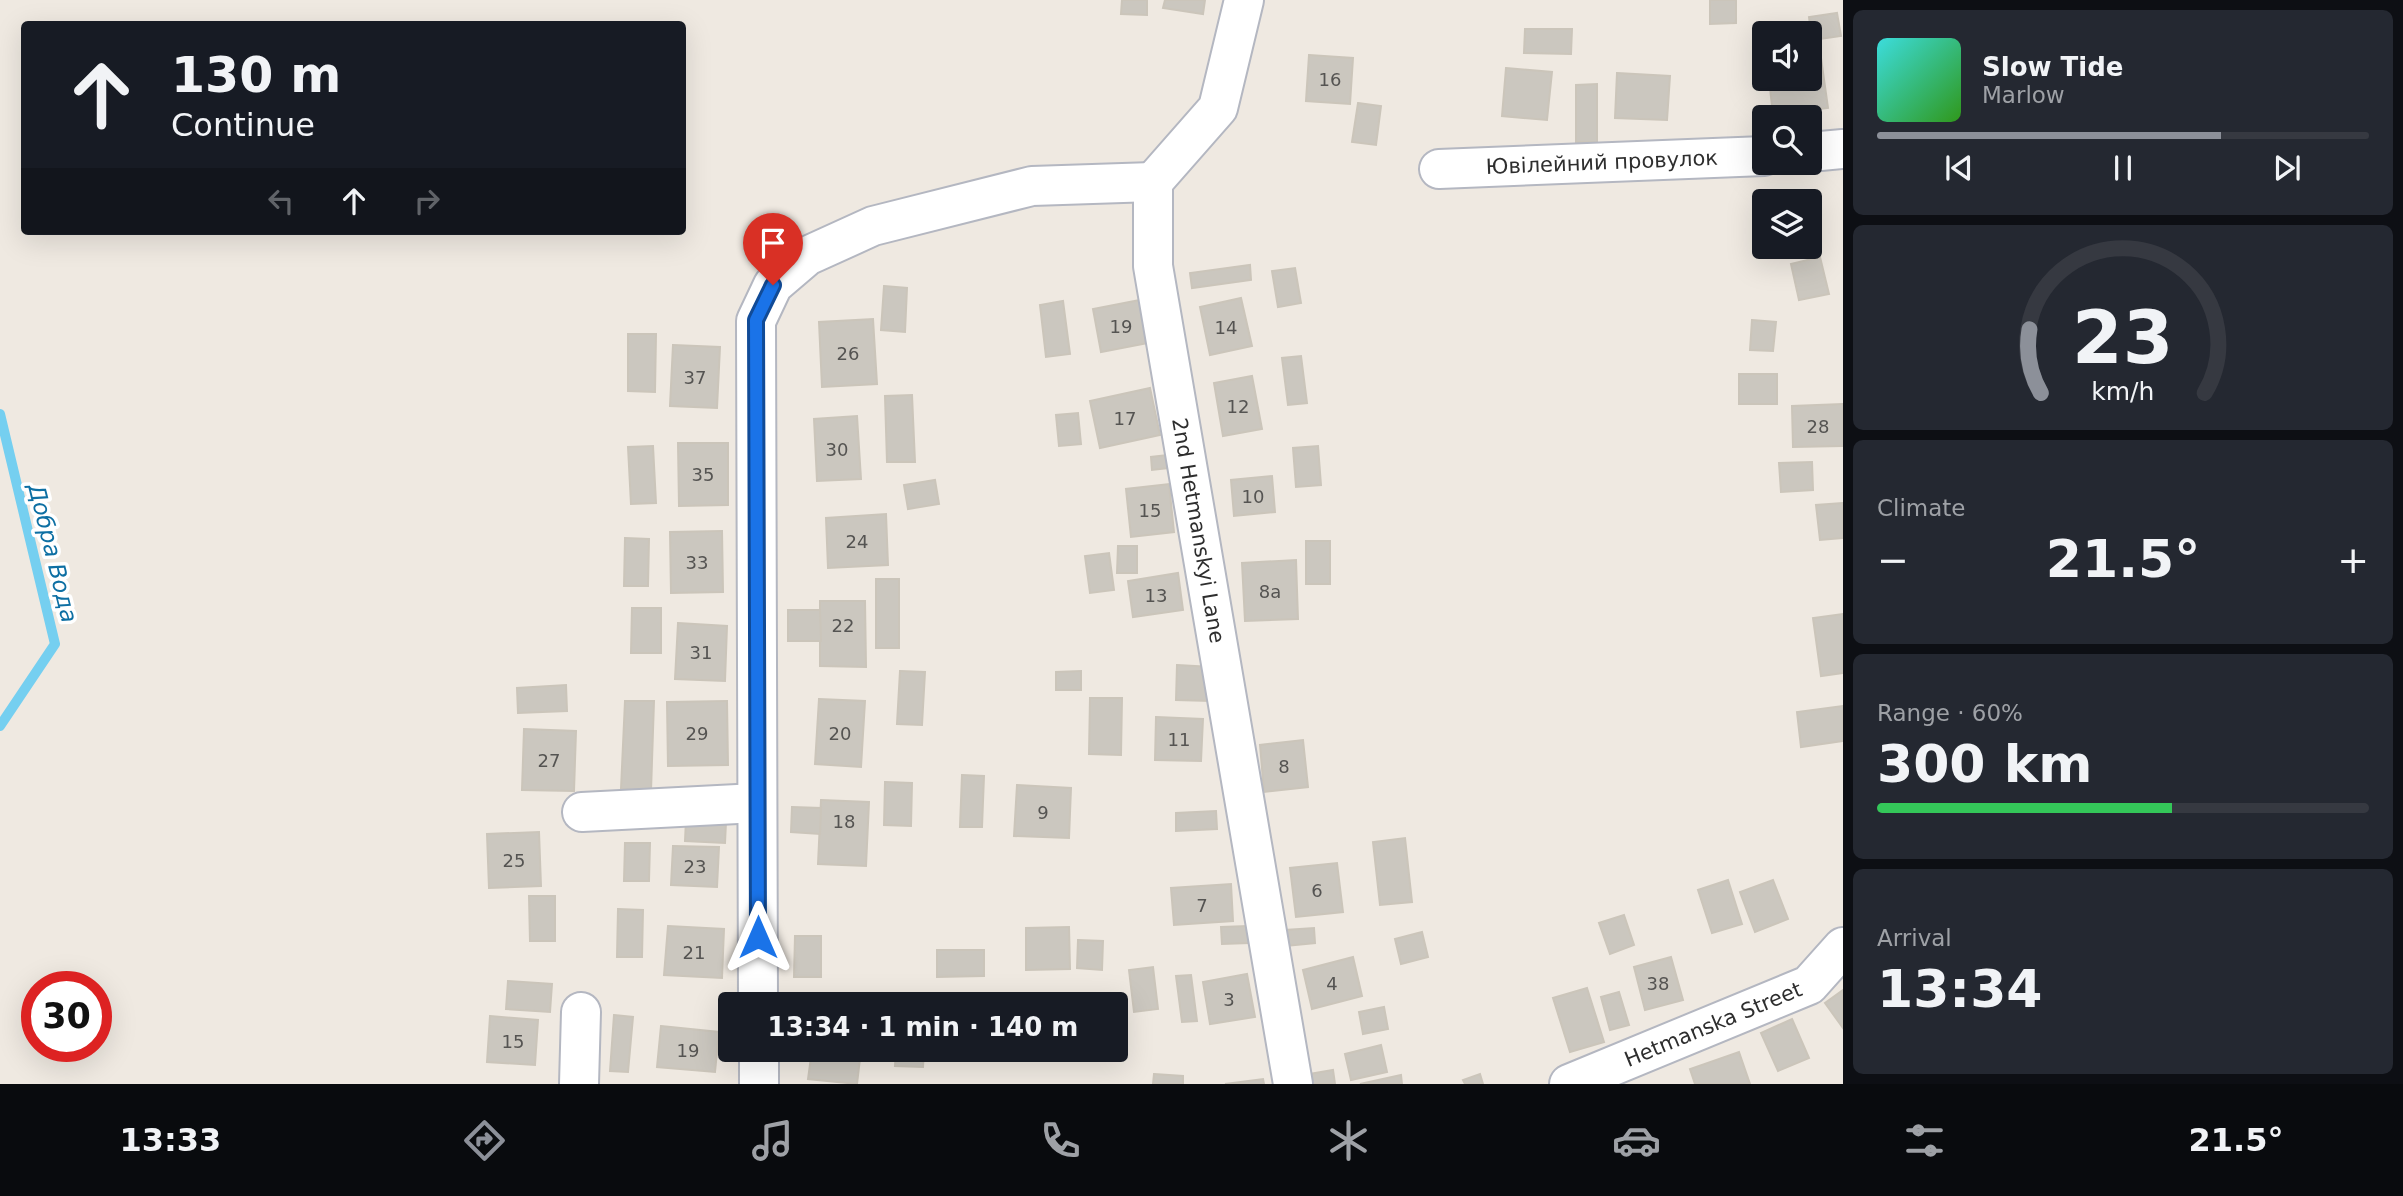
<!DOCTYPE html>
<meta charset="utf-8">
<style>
:root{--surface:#171b24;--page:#242831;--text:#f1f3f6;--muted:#9ea1a6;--line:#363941;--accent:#8c9099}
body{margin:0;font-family:"DejaVu Sans",sans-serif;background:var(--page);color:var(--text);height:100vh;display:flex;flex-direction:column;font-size:26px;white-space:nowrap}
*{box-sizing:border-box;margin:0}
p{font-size:23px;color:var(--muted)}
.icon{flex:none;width:38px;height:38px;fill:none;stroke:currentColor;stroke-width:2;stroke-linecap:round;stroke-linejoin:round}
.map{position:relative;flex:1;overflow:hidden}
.panel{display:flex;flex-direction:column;gap:10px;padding:10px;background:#0d0f14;width:560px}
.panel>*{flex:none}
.guide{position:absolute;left:21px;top:21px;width:665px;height:214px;border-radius:7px;box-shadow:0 7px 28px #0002;background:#171b24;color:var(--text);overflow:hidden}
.controls{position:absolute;left:1752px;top:21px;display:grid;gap:14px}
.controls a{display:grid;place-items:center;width:70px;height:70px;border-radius:7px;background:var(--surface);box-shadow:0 7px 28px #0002;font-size:35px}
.speed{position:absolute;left:21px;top:971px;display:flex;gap:14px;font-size:35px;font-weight:700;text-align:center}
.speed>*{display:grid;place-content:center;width:91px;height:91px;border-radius:50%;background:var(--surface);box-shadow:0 7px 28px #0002;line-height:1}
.speed .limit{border:10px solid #d22;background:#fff;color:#111}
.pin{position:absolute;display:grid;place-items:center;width:60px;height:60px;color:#fff;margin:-72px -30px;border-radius:50% 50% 50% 0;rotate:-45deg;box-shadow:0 0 7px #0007}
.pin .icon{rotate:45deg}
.me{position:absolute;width:77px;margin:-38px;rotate:0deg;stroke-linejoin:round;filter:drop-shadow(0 0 5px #0008)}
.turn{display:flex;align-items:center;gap:24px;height:147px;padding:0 35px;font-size:32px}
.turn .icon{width:91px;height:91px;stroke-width:2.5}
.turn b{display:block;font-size:49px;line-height:60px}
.lanes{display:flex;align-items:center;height:66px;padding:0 35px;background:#0003;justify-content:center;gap:35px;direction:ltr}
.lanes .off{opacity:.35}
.big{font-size:52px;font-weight:700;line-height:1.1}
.panel .card{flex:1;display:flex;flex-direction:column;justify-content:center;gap:10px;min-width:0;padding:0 24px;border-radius:10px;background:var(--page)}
.panel .dial{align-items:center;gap:0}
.dial svg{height:182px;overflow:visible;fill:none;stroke:var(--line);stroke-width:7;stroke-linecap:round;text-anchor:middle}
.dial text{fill:var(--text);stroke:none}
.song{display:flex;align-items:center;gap:21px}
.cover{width:84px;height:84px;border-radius:10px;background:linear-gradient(135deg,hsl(180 70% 55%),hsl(110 70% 35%))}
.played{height:7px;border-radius:4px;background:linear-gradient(90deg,var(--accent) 70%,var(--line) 70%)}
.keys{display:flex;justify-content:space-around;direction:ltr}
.heat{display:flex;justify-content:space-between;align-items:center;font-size:38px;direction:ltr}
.charge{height:10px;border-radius:5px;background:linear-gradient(90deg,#34c759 60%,var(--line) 0)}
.trip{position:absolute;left:718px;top:992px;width:410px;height:70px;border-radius:7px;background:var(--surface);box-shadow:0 7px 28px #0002;font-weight:700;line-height:70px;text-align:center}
.dock{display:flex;height:112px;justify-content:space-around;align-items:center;background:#090b0e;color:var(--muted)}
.dock .icon{width:49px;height:49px}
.dock .current{color:var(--accent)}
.dock b{font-size:32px;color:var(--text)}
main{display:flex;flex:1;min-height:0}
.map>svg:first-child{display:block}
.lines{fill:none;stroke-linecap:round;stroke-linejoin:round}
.stream{stroke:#75cff0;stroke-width:10}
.building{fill:#cbc7bf;stroke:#cbc5ba;stroke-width:2}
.minor-casing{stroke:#b4b7c1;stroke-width:42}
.minor{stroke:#fff;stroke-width:38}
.route-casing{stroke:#114b97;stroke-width:18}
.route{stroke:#1a73e8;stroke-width:12}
.labels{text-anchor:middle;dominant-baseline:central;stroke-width:7;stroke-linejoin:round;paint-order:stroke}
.number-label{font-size:18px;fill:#555452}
.street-label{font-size:21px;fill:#2e2e2e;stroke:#fff}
.water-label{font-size:23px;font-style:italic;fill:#0d6fa3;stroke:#fff}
</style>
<main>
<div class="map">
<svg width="1843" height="1084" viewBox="0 0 1843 1084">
<rect width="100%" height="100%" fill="#efe9e1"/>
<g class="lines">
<polyline class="stream" points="0,414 55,644 0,726"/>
</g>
<g class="building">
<polygon points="1122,0 1147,0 1147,15 1121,14"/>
<polygon points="1165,0 1205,0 1203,14 1163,8"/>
<polygon points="1710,0 1736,0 1736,23 1710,24"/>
<polygon points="1837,13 1841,36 1812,40 1809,17"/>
<polygon points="1525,29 1572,29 1571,54 1524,53"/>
<polygon points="1820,51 1828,108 1773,115 1769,79 1810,79 1810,53"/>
<polygon points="1309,55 1353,58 1350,104 1306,101"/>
<polygon points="1506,68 1552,72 1547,120 1502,116"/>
<polygon points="1617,73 1670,76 1667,120 1615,118"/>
<polygon points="1597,84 1597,142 1576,142 1576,85"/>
<polygon points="1358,103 1381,106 1376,145 1352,142"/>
<polygon points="1820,257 1829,294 1799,300 1791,264"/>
<polygon points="1250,265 1251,280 1192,288 1190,273"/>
<polygon points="1295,268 1301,303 1278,307 1272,271"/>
<polygon points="884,286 907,288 905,332 881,330"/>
<polygon points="1241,298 1252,346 1210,355 1200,307"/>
<polygon points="1140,300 1148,343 1101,352 1093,309"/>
<polygon points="1063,301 1070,354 1046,357 1040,305"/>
<polygon points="873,319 877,384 822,387 819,322"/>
<polygon points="1752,320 1776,322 1773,351 1750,350"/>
<polygon points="628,334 656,334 655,392 628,391"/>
<polygon points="673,345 720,347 717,408 670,406"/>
<polygon points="1301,356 1307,403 1288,405 1282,358"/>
<rect x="1739" y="374" width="38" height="30"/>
<polygon points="1252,376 1262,429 1223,436 1214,383"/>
<polygon points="1150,388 1160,435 1100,448 1090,401"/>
<polygon points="912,395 915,462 887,462 885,396"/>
<polygon points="1843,404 1843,446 1793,447 1792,406"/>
<polygon points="1078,413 1081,444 1059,446 1056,415"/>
<polygon points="857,416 861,479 817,481 814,419"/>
<polygon points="678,443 728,443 728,505 679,506"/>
<polygon points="653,446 656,503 631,504 628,447"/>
<polygon points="1318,446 1321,485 1296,487 1293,448"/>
<polygon points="1176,454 1177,467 1152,470 1151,457"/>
<polygon points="1812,462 1813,490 1781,492 1779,463"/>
<polygon points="1272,476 1275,512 1234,516 1231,480"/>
<polygon points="935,480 939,504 908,509 904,485"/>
<polygon points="1169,484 1174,532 1131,537 1126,489"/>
<polygon points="1843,503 1843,538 1820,540 1816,505"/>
<polygon points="886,514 888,565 828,568 826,518"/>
<polygon points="722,531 723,592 671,593 670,532"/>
<polygon points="625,538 649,539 648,586 624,586"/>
<rect x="1306" y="541" width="24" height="43"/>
<polygon points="1118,546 1137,546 1137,573 1117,573"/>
<polygon points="1109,553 1114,590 1090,593 1085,556"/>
<polygon points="1296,560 1298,619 1245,621 1242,563"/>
<polygon points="1178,573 1183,610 1133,617 1128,581"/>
<rect x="876" y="579" width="23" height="69"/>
<polygon points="820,601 865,601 866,667 820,666"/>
<polygon points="632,608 661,608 661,653 631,653"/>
<polygon points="788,610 820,610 821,641 788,641"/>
<polygon points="1843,614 1843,673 1821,676 1813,618"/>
<polygon points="678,623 727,626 725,681 675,679"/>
<polygon points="1177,665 1212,667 1211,701 1176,700"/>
<polygon points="900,671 925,672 922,725 897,724"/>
<polygon points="1081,671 1081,690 1056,690 1056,672"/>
<polygon points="566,685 567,711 518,713 517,688"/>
<polygon points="1090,698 1122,698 1121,755 1089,754"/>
<polygon points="819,699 865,701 861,767 815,764"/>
<polygon points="625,701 654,701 651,791 621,789"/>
<polygon points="727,701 728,765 668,766 667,702"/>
<polygon points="1843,706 1843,741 1801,747 1797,712"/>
<polygon points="1156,717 1203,719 1201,761 1155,760"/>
<polygon points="524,729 576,731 574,791 522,790"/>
<polygon points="1303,740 1308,787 1264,792 1260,745"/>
<polygon points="962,775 984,776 982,827 960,827"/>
<polygon points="885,782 912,783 911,826 884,825"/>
<polygon points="1017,785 1071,788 1069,838 1014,836"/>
<polygon points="821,800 869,802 866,866 818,864"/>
<polygon points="792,807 821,808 820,834 791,832"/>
<polygon points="1216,811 1217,829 1176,831 1176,813"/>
<polygon points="686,819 726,822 725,843 685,841"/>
<polygon points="539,832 541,886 489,888 487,834"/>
<polygon points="1405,838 1412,902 1380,905 1373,842"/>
<polygon points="625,843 650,843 649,881 624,881"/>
<polygon points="673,846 719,847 717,887 671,885"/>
<polygon points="1337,863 1343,912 1296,917 1290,868"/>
<polygon points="1728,880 1742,924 1712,933 1698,890"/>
<polygon points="1773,880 1788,919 1755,932 1740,892"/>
<polygon points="1231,884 1233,921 1174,925 1171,888"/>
<polygon points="529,896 555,896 555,941 530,941"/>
<polygon points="618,909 643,910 642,957 617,957"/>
<polygon points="1624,915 1634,945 1610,954 1599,923"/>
<polygon points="668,926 724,929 722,978 664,975"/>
<polygon points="1248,926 1249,943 1222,944 1221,927"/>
<polygon points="1069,927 1070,969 1026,970 1026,928"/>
<polygon points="1314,928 1315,943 1286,946 1285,930"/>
<polygon points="1422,932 1428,957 1401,964 1395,939"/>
<polygon points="795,936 821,936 821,977 794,977"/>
<polygon points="1078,940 1103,941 1102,970 1077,968"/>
<polygon points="937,950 984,950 984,976 937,977"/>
<polygon points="1353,957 1362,996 1312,1009 1303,970"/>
<polygon points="1671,957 1683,1000 1645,1010 1634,967"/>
<polygon points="1153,967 1158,1009 1134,1012 1129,970"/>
<polygon points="1247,974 1255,1017 1210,1024 1203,982"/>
<polygon points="1191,975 1197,1021 1182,1022 1176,976"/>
<polygon points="508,981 552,984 550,1012 506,1009"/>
<polygon points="1587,988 1604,1042 1570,1052 1553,998"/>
<polygon points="1843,990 1843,1028 1825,1003"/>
<polygon points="1619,992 1629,1025 1610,1030 1601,997"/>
<polygon points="1384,1007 1388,1029 1363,1034 1359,1012"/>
<polygon points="614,1015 633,1017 628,1072 610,1071"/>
<polygon points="490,1016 538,1020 535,1065 487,1062"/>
<polygon points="1792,1019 1809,1058 1778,1071 1761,1033"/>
<polygon points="661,1026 719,1032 715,1072 657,1067"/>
<polygon points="1381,1045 1387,1072 1351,1080 1345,1054"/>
<polygon points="812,1050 861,1050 857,1084 808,1079"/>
<polygon points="896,1050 924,1050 923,1067 895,1066"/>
<polygon points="1739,1052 1750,1084 1695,1084 1690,1069"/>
<polygon points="1333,1070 1335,1084 1311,1084 1309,1074"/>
<polygon points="1154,1074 1183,1076 1183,1084 1153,1084"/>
<polygon points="1480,1074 1483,1084 1465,1084 1463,1080"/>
<polygon points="1401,1075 1402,1084 1360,1084"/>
<polygon points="1263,1079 1264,1084 1225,1084"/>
</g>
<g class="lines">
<defs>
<g id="minor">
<path id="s1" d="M1244,0L1218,108L1153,182V266L1293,1084"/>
<polyline points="1810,152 1843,149"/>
<path id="s2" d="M1439,169L1764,156"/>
<polyline points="582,812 757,803"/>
<polyline points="758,1004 756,321 773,285 807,256 873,226 1032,186 1153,182"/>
<polyline points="759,1050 759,1084"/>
<polyline points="579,1084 581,1012"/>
<path id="s3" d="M1569,1084L1809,985L1843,947"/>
</g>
</defs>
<use href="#minor" class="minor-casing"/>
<use href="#minor" class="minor"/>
</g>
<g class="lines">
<defs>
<polyline id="route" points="758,937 756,320 773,285"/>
</defs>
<use href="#route" class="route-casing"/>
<use href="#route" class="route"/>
</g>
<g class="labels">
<g class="number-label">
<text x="1330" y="79">16</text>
<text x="1121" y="326">19</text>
<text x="1226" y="327">14</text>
<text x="848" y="353">26</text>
<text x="695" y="377">37</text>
<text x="1238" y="406">12</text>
<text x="1125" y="418">17</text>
<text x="1818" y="426">28</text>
<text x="837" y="449">30</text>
<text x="703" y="474">35</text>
<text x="1253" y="496">10</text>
<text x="1150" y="510">15</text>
<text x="857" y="541">24</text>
<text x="697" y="562">33</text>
<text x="1270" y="591">8а</text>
<text x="1156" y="595">13</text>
<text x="843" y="625">22</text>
<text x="701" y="652">31</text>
<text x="697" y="733">29</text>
<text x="840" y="733">20</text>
<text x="1179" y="739">11</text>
<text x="549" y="760">27</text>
<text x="1284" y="766">8</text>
<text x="1043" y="812">9</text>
<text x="844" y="821">18</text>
<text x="514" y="860">25</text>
<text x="695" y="866">23</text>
<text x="1317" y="890">6</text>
<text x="1202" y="905">7</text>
<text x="694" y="952">21</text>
<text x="1332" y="983">4</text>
<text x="1658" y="983">38</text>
<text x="1229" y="999">3</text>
<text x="513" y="1041">15</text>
<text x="688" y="1050">19</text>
</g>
<g class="street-label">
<text stroke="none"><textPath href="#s2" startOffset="163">Ювілейний провулок</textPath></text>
<text stroke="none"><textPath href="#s1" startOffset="562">2nd Hetmanskyi Lane</textPath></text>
<text stroke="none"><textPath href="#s3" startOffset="156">Hetmanska Street</textPath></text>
</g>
<g class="water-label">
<text transform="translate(53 553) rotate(76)">Добра Вода</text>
</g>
</g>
</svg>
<div class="controls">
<a><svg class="icon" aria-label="sound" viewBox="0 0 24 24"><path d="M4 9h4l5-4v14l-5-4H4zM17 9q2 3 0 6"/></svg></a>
<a><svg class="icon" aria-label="search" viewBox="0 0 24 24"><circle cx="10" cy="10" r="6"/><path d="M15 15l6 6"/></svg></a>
<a><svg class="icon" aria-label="layers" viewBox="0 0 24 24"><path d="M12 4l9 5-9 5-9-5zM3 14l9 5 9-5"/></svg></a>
</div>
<div class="speed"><div class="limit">30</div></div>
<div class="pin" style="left:773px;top:285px;background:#d93025"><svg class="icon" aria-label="arrive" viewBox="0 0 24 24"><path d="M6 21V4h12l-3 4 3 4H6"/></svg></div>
<svg class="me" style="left:758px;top:937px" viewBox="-20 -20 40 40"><path d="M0-17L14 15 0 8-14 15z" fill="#1a73e8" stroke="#fff" stroke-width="4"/></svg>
<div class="trip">13:34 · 1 min · 140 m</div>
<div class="guide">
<div class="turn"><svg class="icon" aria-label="ahead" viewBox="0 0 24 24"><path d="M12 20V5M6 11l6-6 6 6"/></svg><div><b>130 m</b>Continue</div></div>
<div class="lanes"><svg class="icon off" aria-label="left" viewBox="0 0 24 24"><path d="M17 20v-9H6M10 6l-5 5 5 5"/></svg><svg class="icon" aria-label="ahead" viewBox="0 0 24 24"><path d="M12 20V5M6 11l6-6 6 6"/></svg><svg class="icon off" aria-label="right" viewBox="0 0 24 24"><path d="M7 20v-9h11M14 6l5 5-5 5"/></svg></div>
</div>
</div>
<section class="panel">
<div class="card">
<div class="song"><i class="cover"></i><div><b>Slow Tide</b><p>Marlow</p></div></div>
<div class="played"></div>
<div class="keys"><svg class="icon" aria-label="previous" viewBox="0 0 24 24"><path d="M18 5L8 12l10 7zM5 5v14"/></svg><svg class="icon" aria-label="pause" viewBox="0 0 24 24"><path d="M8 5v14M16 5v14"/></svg><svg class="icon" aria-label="next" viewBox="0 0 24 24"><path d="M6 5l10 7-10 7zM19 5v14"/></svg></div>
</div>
<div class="card dial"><svg viewBox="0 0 100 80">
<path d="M14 69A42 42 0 1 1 86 69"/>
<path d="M14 69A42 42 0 0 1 9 41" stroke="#8c9099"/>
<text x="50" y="56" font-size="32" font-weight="700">23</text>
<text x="50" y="72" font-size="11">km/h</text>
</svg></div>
<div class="card"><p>Climate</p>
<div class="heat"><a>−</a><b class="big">21.5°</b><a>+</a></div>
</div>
<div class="card"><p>Range · 60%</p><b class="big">300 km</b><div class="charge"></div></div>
<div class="card"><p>Arrival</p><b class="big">13:34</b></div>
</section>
</main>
<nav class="dock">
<b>13:33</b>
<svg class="icon current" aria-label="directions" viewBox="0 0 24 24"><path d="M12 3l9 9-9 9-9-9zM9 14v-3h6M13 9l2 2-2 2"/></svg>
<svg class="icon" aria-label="music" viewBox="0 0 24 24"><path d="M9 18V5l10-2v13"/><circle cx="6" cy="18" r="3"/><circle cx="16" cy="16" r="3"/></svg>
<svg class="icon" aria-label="phone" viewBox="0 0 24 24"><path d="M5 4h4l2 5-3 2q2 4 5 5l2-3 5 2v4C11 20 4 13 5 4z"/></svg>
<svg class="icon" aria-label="climate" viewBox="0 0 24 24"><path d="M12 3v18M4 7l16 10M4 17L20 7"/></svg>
<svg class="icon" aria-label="car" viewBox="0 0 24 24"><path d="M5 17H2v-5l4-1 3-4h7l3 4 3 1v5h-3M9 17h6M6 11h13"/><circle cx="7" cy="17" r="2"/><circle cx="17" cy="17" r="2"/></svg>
<svg class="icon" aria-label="filters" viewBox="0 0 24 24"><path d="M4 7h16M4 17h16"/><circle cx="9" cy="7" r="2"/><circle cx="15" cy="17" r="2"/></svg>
<b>21.5°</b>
</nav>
